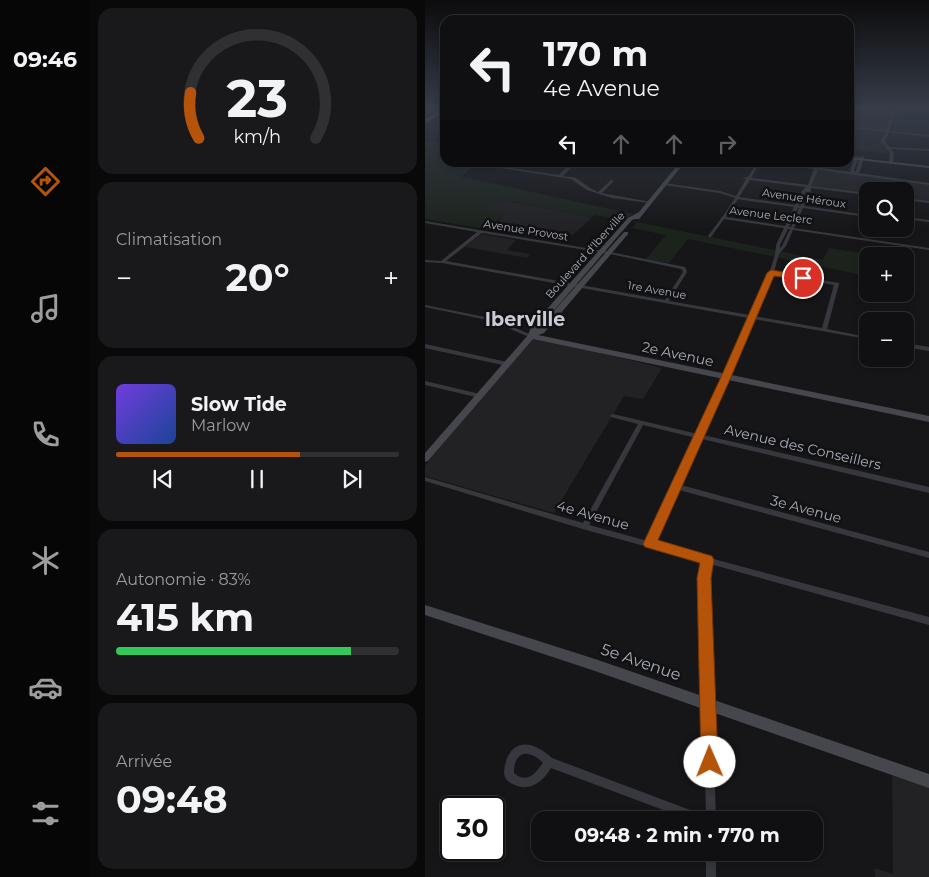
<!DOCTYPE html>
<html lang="fr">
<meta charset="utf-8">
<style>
:root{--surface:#101012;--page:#19191b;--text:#f1f3f6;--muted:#9c9d9f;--line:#303032;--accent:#b45309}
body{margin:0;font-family:Montserrat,sans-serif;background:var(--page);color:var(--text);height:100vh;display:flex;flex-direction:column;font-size:19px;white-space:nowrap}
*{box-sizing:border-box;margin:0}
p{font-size:16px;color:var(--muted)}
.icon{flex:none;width:28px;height:28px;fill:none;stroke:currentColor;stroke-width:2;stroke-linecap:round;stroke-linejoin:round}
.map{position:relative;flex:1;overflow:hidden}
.panel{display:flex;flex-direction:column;gap:8px;padding:8px;background:#09090a;width:335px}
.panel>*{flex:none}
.top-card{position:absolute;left:15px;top:15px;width:414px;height:152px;border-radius:15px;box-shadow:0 2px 8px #0003,0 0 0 1px var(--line);background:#101012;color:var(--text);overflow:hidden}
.buttons{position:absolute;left:434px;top:182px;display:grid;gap:10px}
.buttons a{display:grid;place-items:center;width:55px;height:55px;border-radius:10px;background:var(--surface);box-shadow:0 2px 8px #0003,0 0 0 1px var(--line);font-size:25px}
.speed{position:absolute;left:15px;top:796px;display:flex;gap:10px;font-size:25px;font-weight:700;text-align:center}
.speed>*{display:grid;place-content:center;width:65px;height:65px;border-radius:50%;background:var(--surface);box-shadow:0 2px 8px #0003,0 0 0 1px var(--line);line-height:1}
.speed .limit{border:2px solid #111;border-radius:8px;background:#fff;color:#111}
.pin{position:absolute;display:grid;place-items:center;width:42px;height:42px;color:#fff;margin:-21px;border:2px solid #fff;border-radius:50%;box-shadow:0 1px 5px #0007}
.me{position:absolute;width:55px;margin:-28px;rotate:359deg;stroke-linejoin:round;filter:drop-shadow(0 0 4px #0008)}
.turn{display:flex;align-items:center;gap:18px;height:105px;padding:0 20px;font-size:22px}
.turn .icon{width:65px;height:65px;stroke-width:2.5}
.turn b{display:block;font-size:35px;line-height:42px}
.lanes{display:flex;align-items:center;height:48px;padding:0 20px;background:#0003;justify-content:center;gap:25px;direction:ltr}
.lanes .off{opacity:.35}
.big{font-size:38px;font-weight:700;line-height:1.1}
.panel .card{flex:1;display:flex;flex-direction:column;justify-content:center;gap:8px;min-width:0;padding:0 18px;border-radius:15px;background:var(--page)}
.panel .dial{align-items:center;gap:0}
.dial svg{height:130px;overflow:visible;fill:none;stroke:var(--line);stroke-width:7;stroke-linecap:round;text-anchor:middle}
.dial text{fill:var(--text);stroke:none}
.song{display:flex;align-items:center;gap:15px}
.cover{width:60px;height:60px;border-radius:8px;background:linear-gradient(135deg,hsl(260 70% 55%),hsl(220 70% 35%))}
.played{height:5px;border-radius:2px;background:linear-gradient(90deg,var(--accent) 65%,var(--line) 65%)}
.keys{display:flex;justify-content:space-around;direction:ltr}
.heat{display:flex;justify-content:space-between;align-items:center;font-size:28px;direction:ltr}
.charge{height:8px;border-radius:4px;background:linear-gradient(90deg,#34c759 83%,var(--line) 0)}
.trip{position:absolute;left:106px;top:811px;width:292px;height:50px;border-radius:15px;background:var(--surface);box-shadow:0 2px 8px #0003,0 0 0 1px var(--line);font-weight:700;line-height:50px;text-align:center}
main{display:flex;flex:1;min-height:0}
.tabs{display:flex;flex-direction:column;width:90px;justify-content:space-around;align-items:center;background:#060607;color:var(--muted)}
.tabs .icon{width:35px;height:35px}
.tabs .selected{color:var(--accent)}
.tabs b{font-size:22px;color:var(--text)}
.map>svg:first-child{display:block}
.built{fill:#222225}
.green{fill:#1c231d}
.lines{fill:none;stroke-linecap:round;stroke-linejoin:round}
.street{fill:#37383d;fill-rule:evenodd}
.secondary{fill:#45474d;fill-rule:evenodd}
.highway{fill:#63666e;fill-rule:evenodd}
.route{fill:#b45309;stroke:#753606}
.labels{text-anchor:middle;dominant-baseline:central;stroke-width:5;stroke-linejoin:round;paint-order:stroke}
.far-street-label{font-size:11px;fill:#a8adb8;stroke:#111113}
.street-label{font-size:14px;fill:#a8adb8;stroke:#111113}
.near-street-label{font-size:16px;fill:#a8adb8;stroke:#111113}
.district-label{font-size:19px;font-weight:bold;fill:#c9ccd4;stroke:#111113}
</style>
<main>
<nav class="tabs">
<b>09:46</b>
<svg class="icon selected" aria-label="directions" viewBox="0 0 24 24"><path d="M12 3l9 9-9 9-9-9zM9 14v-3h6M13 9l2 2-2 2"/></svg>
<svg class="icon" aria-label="music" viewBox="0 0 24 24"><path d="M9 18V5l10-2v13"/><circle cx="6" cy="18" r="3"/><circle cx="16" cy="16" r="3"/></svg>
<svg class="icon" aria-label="phone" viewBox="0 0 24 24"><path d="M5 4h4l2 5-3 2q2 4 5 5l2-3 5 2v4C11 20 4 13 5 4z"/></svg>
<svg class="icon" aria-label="climate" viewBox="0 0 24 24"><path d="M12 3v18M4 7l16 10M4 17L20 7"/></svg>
<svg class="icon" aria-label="car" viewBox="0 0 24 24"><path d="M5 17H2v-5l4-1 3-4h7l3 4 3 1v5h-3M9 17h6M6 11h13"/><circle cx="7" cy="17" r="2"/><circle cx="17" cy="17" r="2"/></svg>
<svg class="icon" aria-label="filters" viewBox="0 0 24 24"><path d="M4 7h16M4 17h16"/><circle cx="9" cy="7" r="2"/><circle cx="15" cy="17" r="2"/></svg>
</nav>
<section class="panel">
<div class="card dial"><svg viewBox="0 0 100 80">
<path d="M14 69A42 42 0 1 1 86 69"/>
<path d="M14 69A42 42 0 0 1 9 41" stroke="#b45309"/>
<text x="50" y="56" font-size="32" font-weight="700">23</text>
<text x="50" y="72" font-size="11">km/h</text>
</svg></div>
<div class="card"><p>Climatisation</p>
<div class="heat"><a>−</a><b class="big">20°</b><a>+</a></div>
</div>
<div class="card">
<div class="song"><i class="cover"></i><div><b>Slow Tide</b><p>Marlow</p></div></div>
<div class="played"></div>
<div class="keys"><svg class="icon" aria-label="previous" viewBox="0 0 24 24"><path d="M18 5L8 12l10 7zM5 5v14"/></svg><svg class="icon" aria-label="pause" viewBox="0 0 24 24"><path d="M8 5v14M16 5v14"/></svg><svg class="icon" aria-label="next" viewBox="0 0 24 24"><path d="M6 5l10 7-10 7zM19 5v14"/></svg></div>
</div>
<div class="card"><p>Autonomie · 83%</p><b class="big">415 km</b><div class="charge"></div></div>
<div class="card"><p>Arrivée</p><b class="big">09:48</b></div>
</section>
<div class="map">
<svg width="504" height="877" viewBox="0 0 504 877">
<rect width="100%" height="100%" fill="#161618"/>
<g class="built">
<polygon points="424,107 469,107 463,131 424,127"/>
<polygon points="391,169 504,184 504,202 480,199 480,191 442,191 442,194 384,186"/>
<polygon points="73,199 167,217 148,235 73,222 79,214 59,210"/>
<polygon points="57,234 91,240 82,250 105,254 102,258 40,247"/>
<polygon points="106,336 237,368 218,399 199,396 129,513 0,476 0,466"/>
<polygon points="467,769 504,781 504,877 450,877 449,868 468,874"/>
</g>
<g class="green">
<polygon points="474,107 504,107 504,136 467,132 470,118 482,115 479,109"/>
<polygon points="424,128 461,132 458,141 469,154 430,150 428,155 424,155"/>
<polygon points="0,141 20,144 20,162 52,163 33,180 38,177 208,214 201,220 170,215 167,217 74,199 59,210 80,214 62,229 0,219"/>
<polygon points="212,222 398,260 404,248 456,256 442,256 442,276 263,239 244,263 220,260 241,235 207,228"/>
</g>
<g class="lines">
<g class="street">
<path d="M470,107L478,108L481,114L469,117L464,131L504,135V137L464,132L460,141L464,147L504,149V151L466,149L469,153L468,163L466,164L464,163L465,153L456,141L461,132L424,128V126L461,130L466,117ZM472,109L476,110L478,114L470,116Z"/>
<path d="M432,156L434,157L429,170L430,172L431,171L435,157L437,156L439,157L435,171L433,173L504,183V185L393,170L386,186L442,193V195L386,188V191L379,206L442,215V217L378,208L369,228L504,248V250L368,230L361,246L354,254L349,272L414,283V284L402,329L442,337V339L328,319L278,435L504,487V493L277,439L256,485L504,552V558L254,490L229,543L504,617V625L285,564L283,578L291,820H265L126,768C118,781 105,793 88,784C85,783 81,780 80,777C78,772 80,765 81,761C90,735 112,744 127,758L281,816L275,578L278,562L161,530L0,481V477L158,523L213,424L186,417L185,416L186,415L188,414L273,434L323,318L17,263L0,262V260L16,261L52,232L0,223V221L185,252L260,267L262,272L244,301L325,315L344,274L350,255L351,245L359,228L299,219L286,237H284L283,236L300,213L310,198L295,193L239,185L237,184L239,183L295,191L311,196L321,179L318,178L323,177L332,162H335L326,178L383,185L389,169L344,162H356L426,172L425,170L430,157ZM325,180L381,187L377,191L370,205L314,197ZM382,190L375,206H374L381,191ZM313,199L318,200L369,207L360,226L301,217ZM373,208H374L366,227H364ZM363,229H365L357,246L355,248V245ZM57,233L185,254L256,269L258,272L240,300L21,261ZM348,275L409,285L397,328L329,316ZM218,425L271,438L223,541L164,525ZM98,754C106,753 112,757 118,763C110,774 102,784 89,773C89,765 90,758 98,754Z"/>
<polygon points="147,162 151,162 138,176 151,178 165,188 173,192 186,180 188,180 188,182 177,193 226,202 224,203 187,198 171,193 162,190 146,179 57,165 59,164 134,175"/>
<polygon points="168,162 184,162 177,165"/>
<polygon points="480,198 504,201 504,203 480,200"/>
<polygon points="480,217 504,220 504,222 480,219"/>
<polygon points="0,305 70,319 109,336 106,338 104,337 67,321 0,307"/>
<polygon points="480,343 504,347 504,351 480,347"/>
<polygon points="0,344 82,362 85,364 82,366 0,348"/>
<polygon points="0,381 55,394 58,396 55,398 0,385"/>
<rect x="281" y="852" width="10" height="25"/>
</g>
<g class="secondary">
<polygon points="424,157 504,166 504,168 424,159"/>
<polygon points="255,162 260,162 214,219 210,219 207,220 112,330 199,232 203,232 203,234 119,333 113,335 504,416 504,422 108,339 3,461 0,462 0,453 103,335 106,327 203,218 214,212"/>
<polygon points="0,605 170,659 504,774 504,788 170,671 0,615"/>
</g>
<polygon class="highway" points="20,109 20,113 0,123 0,119"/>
</g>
<linearGradient id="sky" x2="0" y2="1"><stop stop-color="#0c0c0d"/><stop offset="0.47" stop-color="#363c48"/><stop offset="1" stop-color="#363c48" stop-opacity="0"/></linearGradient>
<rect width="504" height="230" fill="url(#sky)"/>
<polygon class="route" points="346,270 378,275 382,278 378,280 349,276 306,377 233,540 287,556 289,560 286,578 293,762 291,768 285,771 279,768 276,762 272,578 275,563 220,547 218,544 296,377 342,273"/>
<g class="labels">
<g class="far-street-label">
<text transform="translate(379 198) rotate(8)">Avenue Héroux</text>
<text transform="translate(346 215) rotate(7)">Avenue Leclerc</text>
<text transform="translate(101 230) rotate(9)">Avenue Provost</text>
<text transform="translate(160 255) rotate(-48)">Boulevard d'Iberville</text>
<text transform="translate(232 290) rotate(10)">1re Avenue</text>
</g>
<g class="street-label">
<text transform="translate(253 354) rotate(12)">2e Avenue</text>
<text transform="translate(378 447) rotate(13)">Avenue des Conseillers</text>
<text transform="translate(381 509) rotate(15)">3e Avenue</text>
<text transform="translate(168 515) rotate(16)">4e Avenue</text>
</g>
<g class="near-street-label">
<text transform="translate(216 662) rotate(19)">5e Avenue</text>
</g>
<g class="district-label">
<text x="100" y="319">Iberville</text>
</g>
</g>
</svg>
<div class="buttons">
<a><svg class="icon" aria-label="search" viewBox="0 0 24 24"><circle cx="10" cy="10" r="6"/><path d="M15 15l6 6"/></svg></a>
<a>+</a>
<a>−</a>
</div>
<div class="speed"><div class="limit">30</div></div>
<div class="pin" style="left:378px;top:278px;background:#d93025"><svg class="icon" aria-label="arrive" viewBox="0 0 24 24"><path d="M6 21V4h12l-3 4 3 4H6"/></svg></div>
<svg class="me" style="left:285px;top:762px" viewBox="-20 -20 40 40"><circle r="19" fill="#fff"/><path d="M0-13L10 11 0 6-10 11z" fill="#b45309"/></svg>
<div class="trip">09:48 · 2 min · 770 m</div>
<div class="top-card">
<div class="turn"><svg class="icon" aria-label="left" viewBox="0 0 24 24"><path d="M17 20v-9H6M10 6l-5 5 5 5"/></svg><div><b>170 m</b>4e Avenue</div></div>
<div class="lanes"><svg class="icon" aria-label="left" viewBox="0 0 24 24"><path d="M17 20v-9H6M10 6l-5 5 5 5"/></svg><svg class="icon off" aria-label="ahead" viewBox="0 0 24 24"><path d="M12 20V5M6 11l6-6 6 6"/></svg><svg class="icon off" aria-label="ahead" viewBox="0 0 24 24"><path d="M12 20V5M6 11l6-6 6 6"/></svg><svg class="icon off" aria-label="right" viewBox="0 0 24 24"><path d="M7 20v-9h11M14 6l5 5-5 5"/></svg></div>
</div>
</div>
</main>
